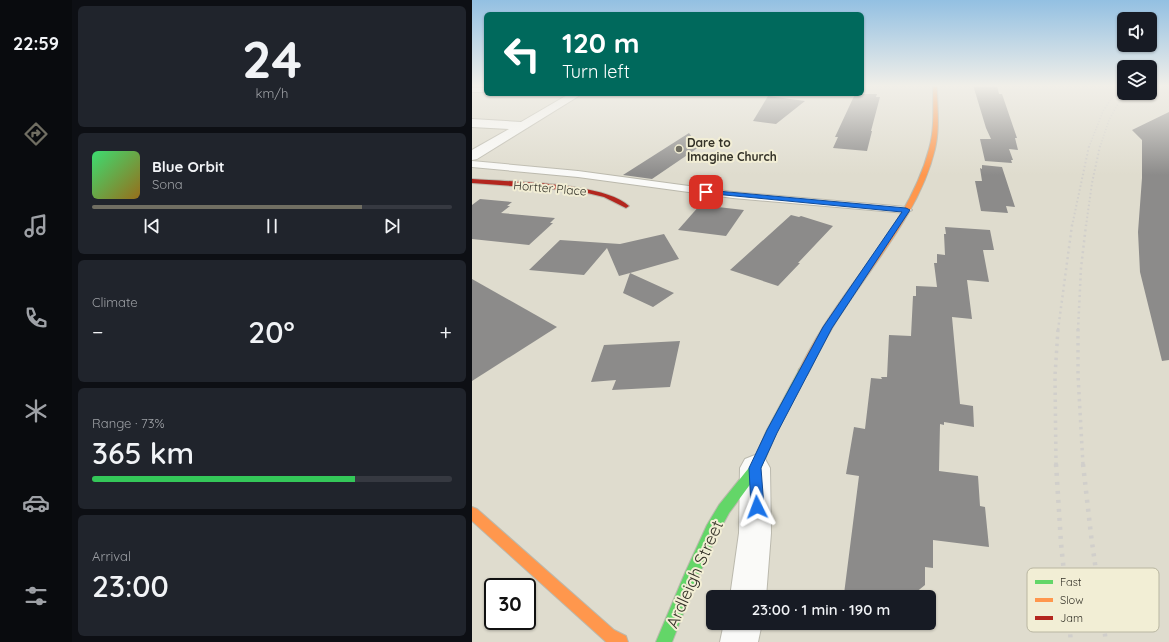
<!DOCTYPE html>
<meta charset="utf-8">
<style>
:root{--surface:#171b24;--page:#20242c;--text:#f1f3f6;--muted:#9ea1a6;--line:#363941;--accent:#706e62}
body{margin:0;font-family:Quicksand,sans-serif;background:var(--page);color:var(--text);height:100vh;display:flex;flex-direction:column;font-size:15px;white-space:nowrap}
*{box-sizing:border-box;margin:0}
p{font-size:13px;color:var(--muted)}
.icon{flex:none;width:22px;height:22px;fill:none;stroke:currentColor;stroke-width:2;stroke-linecap:round;stroke-linejoin:round}
.map{position:relative;flex:1;overflow:hidden}
.side{display:flex;flex-direction:column;gap:6px;padding:6px;background:#0d0f14;width:400px}
.side>*{flex:none}
.hud{position:absolute;left:12px;top:12px;width:380px;height:84px;border-radius:6px;box-shadow:0 1px 3px #0004;background:#00695c;color:#fff;overflow:hidden}
.controls{position:absolute;left:645px;top:12px;display:grid;gap:8px}
.controls a{display:grid;place-items:center;width:40px;height:40px;border-radius:6px;background:var(--surface);box-shadow:0 1px 3px #0004;font-size:20px}
.speed{position:absolute;left:12px;top:578px;display:flex;gap:8px;font-size:20px;font-weight:700;text-align:center}
.speed>*{display:grid;place-content:center;width:52px;height:52px;border-radius:50%;background:var(--surface);box-shadow:0 1px 3px #0004;line-height:1}
.speed .limit{border:2px solid #111;border-radius:6px;background:#fff;color:#111}
.pin{position:absolute;display:grid;place-items:center;width:34px;height:34px;color:#fff;margin:-17px;border-radius:8px;box-shadow:0 2px 6px #0006}
.me{position:absolute;width:44px;margin:-22px;rotate:357deg;stroke-linejoin:round;filter:drop-shadow(0 0 3px #0008)}
.turn{display:flex;align-items:center;gap:14px;height:84px;padding:0 12px;font-size:18px}
.turn .icon{width:52px;height:52px;stroke-width:2.5}
.turn b{display:block;font-size:28px;line-height:34px}
.big{font-size:30px;font-weight:600;line-height:1.1}
.side .card{flex:1;display:flex;flex-direction:column;justify-content:center;gap:6px;min-width:0;padding:0 14px;border-radius:6px;background:var(--page)}
.side .dial{align-items:center;gap:0}
.dial b{font-size:52px;line-height:1}
.song{display:flex;align-items:center;gap:12px}
.cover{width:48px;height:48px;border-radius:6px;background:linear-gradient(135deg,hsl(140 70% 55%),hsl(40 70% 35%))}
.played{height:4px;border-radius:2px;background:linear-gradient(90deg,var(--accent) 75%,var(--line) 75%)}
.keys{display:flex;justify-content:space-around;direction:ltr}
.heat{display:flex;justify-content:space-between;align-items:center;font-size:22px;direction:ltr}
.charge{height:6px;border-radius:3px;background:linear-gradient(90deg,#34c759 73%,var(--line) 0)}
.trip{position:absolute;left:234px;top:590px;width:230px;height:40px;border-radius:6px;background:var(--surface);box-shadow:0 1px 3px #0004;font-weight:600;line-height:40px;text-align:center}
main{display:flex;flex:1;min-height:0}
.tabs{display:flex;flex-direction:column;width:72px;justify-content:space-around;align-items:center;background:#090b0e;color:var(--muted)}
.tabs .icon{width:28px;height:28px}
.tabs .selected{color:var(--accent)}
.tabs b{font-size:18px;color:var(--text)}
.map>svg:first-child{display:block}
.building{fill:#8c8b8a}
.lines{fill:none;stroke-linecap:round;stroke-linejoin:round}
.lane-casing{stroke:#bbb9ad;stroke-width:2}
.street-casing{stroke:#bbb9ad;stroke-width:2}
.fast-casing{stroke:#bbb9ad;stroke-width:2}
.slow-casing{stroke:#bbb9ad;stroke-width:2}
.jam-casing{stroke:#bbb9ad;stroke-width:2}
.lane{fill:#fafaf8;fill-rule:evenodd}
.street{fill:#fafaf8;fill-rule:evenodd}
.fast{fill:#63d668;fill-rule:evenodd}
.slow{fill:#ff974d;fill-rule:evenodd}
.jam{fill:#b3261e;fill-rule:evenodd}
.rail-far4{stroke:#d1cfcb;stroke-width:1.5;stroke-dasharray:1 2;stroke-linecap:butt}
.rail-far3{stroke:#d1cfcb;stroke-width:2;stroke-dasharray:1.5 2.5;stroke-linecap:butt}
.rail-far2{stroke:#d1cfcb;stroke-width:2.5;stroke-dasharray:2 3.5;stroke-linecap:butt}
.rail-far1{stroke:#d1cfcb;stroke-width:3.5;stroke-dasharray:2.5 4.5;stroke-linecap:butt}
.rail{stroke:#d1cfcb;stroke-width:4.5;stroke-dasharray:3 6;stroke-linecap:butt}
.route{fill:#1a73e8;stroke:#114b97}
.poi-dot{fill:#706e62;stroke:#f2eed5;stroke-width:1.5}
.labels{text-anchor:middle;dominant-baseline:central;stroke-width:4;stroke-linejoin:round;paint-order:stroke}
.far-poi-label{font-size:12px;font-weight:bold;fill:#343228;stroke:#f2eed5;text-anchor:start}
.far-street-label{font-size:12px;fill:#343228;stroke:#f2eed5}
.near-street-label{font-size:17px;fill:#343228;stroke:#f2eed5}
.key{fill:#f2eed5;stroke:#b9b6a1;stroke-width:1}
.key-label{font-size:11px;fill:#343228}
</style>
<main>
<nav class="tabs">
<b>22:59</b>
<svg class="icon selected" aria-label="directions" viewBox="0 0 24 24"><path d="M12 3l9 9-9 9-9-9zM9 14v-3h6M13 9l2 2-2 2"/></svg>
<svg class="icon" aria-label="music" viewBox="0 0 24 24"><path d="M9 18V5l10-2v13"/><circle cx="6" cy="18" r="3"/><circle cx="16" cy="16" r="3"/></svg>
<svg class="icon" aria-label="phone" viewBox="0 0 24 24"><path d="M5 4h4l2 5-3 2q2 4 5 5l2-3 5 2v4C11 20 4 13 5 4z"/></svg>
<svg class="icon" aria-label="climate" viewBox="0 0 24 24"><path d="M12 3v18M4 7l16 10M4 17L20 7"/></svg>
<svg class="icon" aria-label="car" viewBox="0 0 24 24"><path d="M5 17H2v-5l4-1 3-4h7l3 4 3 1v5h-3M9 17h6M6 11h13"/><circle cx="7" cy="17" r="2"/><circle cx="17" cy="17" r="2"/></svg>
<svg class="icon" aria-label="filters" viewBox="0 0 24 24"><path d="M4 7h16M4 17h16"/><circle cx="9" cy="7" r="2"/><circle cx="15" cy="17" r="2"/></svg>
</nav>
<section class="side">
<div class="card dial"><b>24</b><p>km/h</p></div>
<div class="card">
<div class="song"><i class="cover"></i><div><b>Blue Orbit</b><p>Sona</p></div></div>
<div class="played"></div>
<div class="keys"><svg class="icon" aria-label="previous" viewBox="0 0 24 24"><path d="M18 5L8 12l10 7zM5 5v14"/></svg><svg class="icon" aria-label="pause" viewBox="0 0 24 24"><path d="M8 5v14M16 5v14"/></svg><svg class="icon" aria-label="next" viewBox="0 0 24 24"><path d="M6 5l10 7-10 7zM19 5v14"/></svg></div>
</div>
<div class="card"><p>Climate</p>
<div class="heat"><a>−</a><b class="big">20°</b><a>+</a></div>
</div>
<div class="card"><p>Range · 73%</p><b class="big">365 km</b><div class="charge"></div></div>
<div class="card"><p>Arrival</p><b class="big">23:00</b></div>
</section>
<div class="map">
<svg width="697" height="642" viewBox="0 0 697 642">
<rect width="100%" height="100%" fill="#dfdcce"/>
<g class="building">
<polygon points="501,85 525,86 527,94 530,94 545,138 543,138 546,150 537,149 541,160 539,160 540,163 513,161 508,139 519,139 514,128"/>
<polygon points="383,94 405,94 404,97 408,97 399,131 400,131 395,151 361,148 366,137 363,137"/>
<polygon points="296,96 333,101 304,124 281,121"/>
<polygon points="697,112 697,360 690,361 668,272 666,232 670,178 670,140 660,130"/>
<polygon points="217,133 227,147 180,179 151,175"/>
<polygon points="510,165 530,167 543,207 534,206 536,213 509,211 503,181 510,181 508,168 510,169"/>
<polygon points="8,199 40,202 35,206 38,206 29,213 83,218 78,223 81,223 57,245 0,239 0,205"/>
<polygon points="228,205 237,206 272,210 254,236 206,230"/>
<polygon points="319,215 327,217 329,216 361,226 326,263 328,263 306,286 258,270"/>
<polygon points="473,227 518,230 522,250 511,250 517,282 495,280 500,319 480,317 488,404 501,406 502,427 472,422 472,425 468,424 467,471 506,476 508,506 513,507 517,547 461,540 461,568 453,567 453,585 438,597 388,597 372,594 387,476 374,474 382,427 393,429 399,378 410,379 409,377 415,377 417,335 439,336 441,296 444,296 444,286 465,287 462,263 465,263 465,254 473,255 472,234 474,234"/>
<polygon points="192,234 207,259 158,273 202,293 181,307 151,293 158,273 147,276 135,248 112,275 57,270 88,240 148,244"/>
<polygon points="0,279 85,327 0,381"/>
<polygon points="208,341 198,387 140,390 144,380 119,382 132,345"/>
</g>
<g class="lines">
<defs>
<g id="lane">
<rect x="0" y="88" width="14" height="4"/>
<polygon points="0,161 106,171 261,192 434,207 440,210 434,213 261,198 106,177 0,167"/>
</g>
<g id="street">
<polygon points="97,94 110,94 5,159 0,160 0,150 37,129 0,127 0,119 49,122"/>
<polygon points="283,455 293,459 298,468 299,533 294,597 258,597 267,533 268,468 273,459"/>
<polygon points="252,623 290,623 286,642 248,642"/>
</g>
<polygon id="fast" points="331,368 335,369 336,372 304,433 288,471 257,513 245,535 224,581 200,642 184,642 213,573 235,525 247,505 280,464 295,430 326,372 327,369"/>
<g id="slow">
<path d="M461,85H465C465,106 468,128 463,149C448,211 403,261 369,314C356,333 346,354 335,375H327L326,372C337,350 349,329 363,309C398,258 441,210 457,149C463,129 461,106 461,85Z"/>
<polygon points="0,507 5,509 142,630 154,636 156,642 134,642 132,640 0,521"/>
</g>
<path id="jam" d="M0,179C37,182 131,182 157,206L154,208L132,197L107,191L0,183Z"/>
</defs>
<use href="#lane" class="lane-casing"/>
<use href="#street" class="street-casing"/>
<use href="#fast" class="fast-casing"/>
<use href="#slow" class="slow-casing"/>
<use href="#jam" class="jam-casing"/>
<use href="#lane" class="lane"/>
<use href="#street" class="street"/>
<use href="#fast" class="fast"/>
<use href="#slow" class="slow"/>
<use href="#jam" class="jam"/>
<g class="rail-far4">
<polyline points="617,147 631,111 649,85"/>
<polyline points="628,147 637,120 652,93"/>
</g>
<g class="rail-far3">
<polyline points="600,226 617,146"/>
<polyline points="614,226 620,183 628,146"/>
</g>
<g class="rail-far2">
<polyline points="586,330 600,225"/>
<polyline points="606,330 609,268 614,225"/>
</g>
<g class="rail-far1">
<polyline points="606,329 606,375 611,465"/>
<polyline points="584,465 583,376 586,329"/>
</g>
<g class="rail">
<polyline points="584,464 589,543 599,642"/>
<polyline points="611,464 619,535 634,642"/>
</g>
</g>
<linearGradient id="sky" x2="0" y2="1"><stop stop-color="#93c0e2"/><stop offset="0.49" stop-color="#f1efe9"/><stop offset="1" stop-color="#f1efe9" stop-opacity="0"/></linearGradient>
<rect width="697" height="175" fill="url(#sky)"/>
<polygon class="route" points="234,190 434,208 438,210 360,328 305,433 289,468 292,507 290,512 285,513 281,512 279,507 277,468 295,430 351,327 430,212 232,193 231,192"/>
<circle class="poi-dot" cx="207" cy="149" r="4"/>
<g class="labels">
<g class="far-poi-label">
<text x="215" y="142">Dare to<tspan x="215" dy="14">Imagine Church</tspan></text>
</g>
<g class="far-street-label">
<text transform="translate(78 188) rotate(5)">Hortter Place</text>
</g>
<g class="near-street-label">
<text transform="translate(222 574) rotate(-66)">Ardleigh Street</text>
</g>
</g>
<rect x="555" y="568" width="132" height="64" rx="6" class="key"/>
<rect x="563" y="580" width="18" height="4" fill="#63d668"/>
<rect x="563" y="598" width="18" height="4" fill="#ff974d"/>
<rect x="563" y="616" width="18" height="4" fill="#b3261e"/>
<g class="key-label">
<text x="588" y="586">Fast</text>
<text x="588" y="604">Slow</text>
<text x="588" y="622">Jam</text>
</g>
</svg>
<div class="controls">
<a><svg class="icon" aria-label="sound" viewBox="0 0 24 24"><path d="M4 9h4l5-4v14l-5-4H4zM17 9q2 3 0 6"/></svg></a>
<a><svg class="icon" aria-label="layers" viewBox="0 0 24 24"><path d="M12 4l9 5-9 5-9-5zM3 14l9 5 9-5"/></svg></a>
</div>
<div class="speed"><div class="limit">30</div></div>
<div class="pin" style="left:234px;top:192px;background:#d93025"><svg class="icon" aria-label="arrive" viewBox="0 0 24 24"><path d="M6 21V4h12l-3 4 3 4H6"/></svg></div>
<svg class="me" style="left:285px;top:507px" viewBox="-20 -20 40 40"><path d="M0-17L14 15 0 8-14 15z" fill="#1a73e8" stroke="#fff" stroke-width="4"/></svg>
<div class="trip">23:00 · 1 min · 190 m</div>
<div class="hud">
<div class="turn"><svg class="icon" aria-label="left" viewBox="0 0 24 24"><path d="M17 20v-9H6M10 6l-5 5 5 5"/></svg><div><b>120 m</b>Turn left</div></div>
</div>
</div>
</main>
